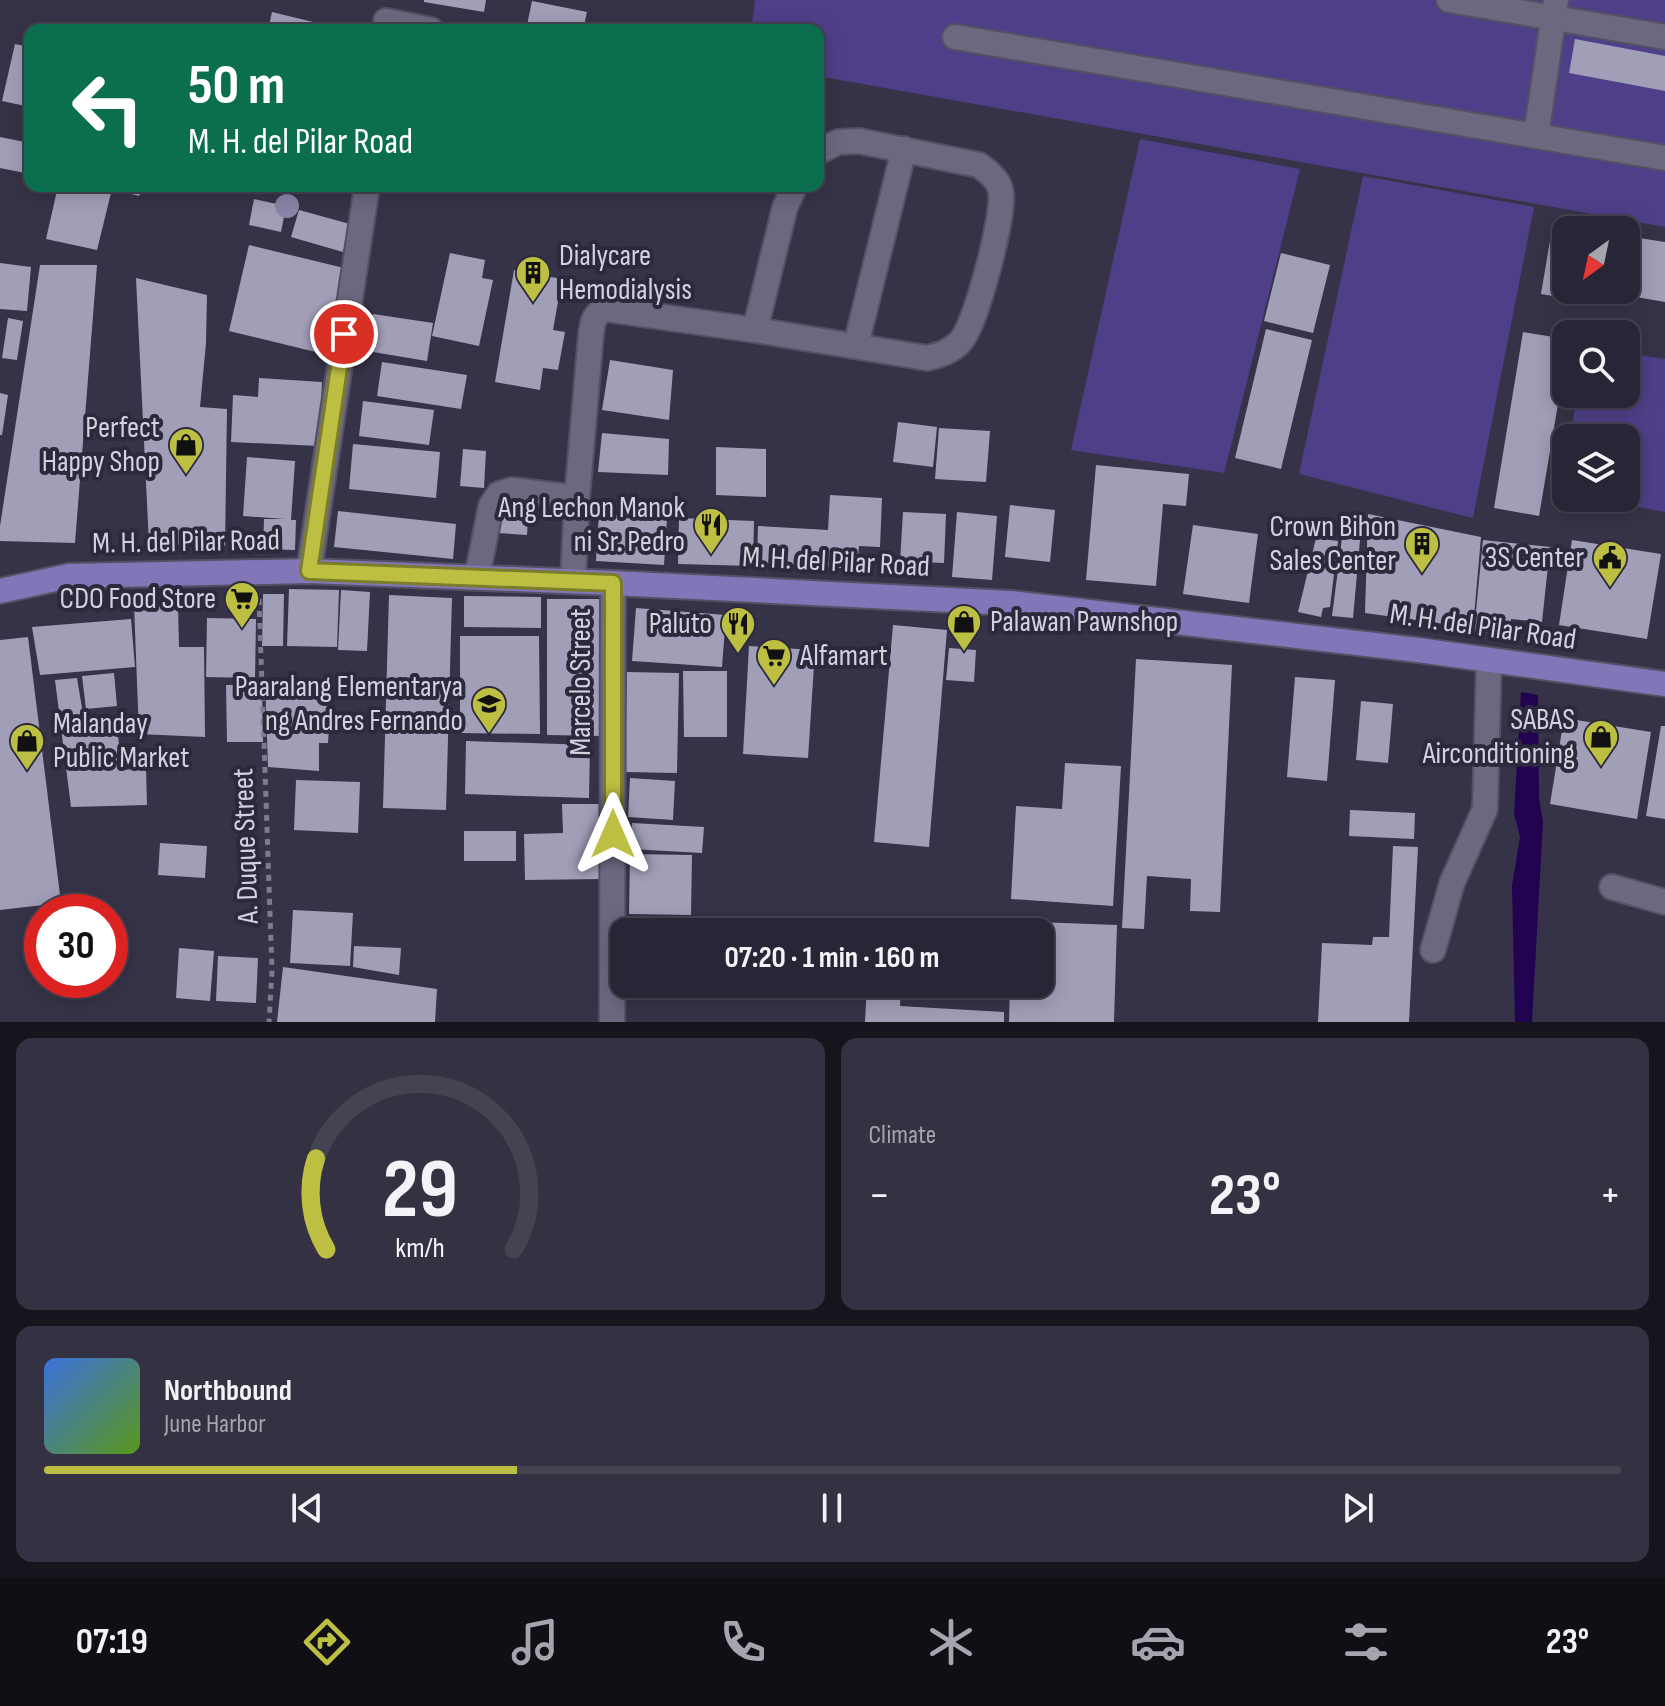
<!DOCTYPE html>
<meta charset="utf-8">
<style>
:root{--surface:#282636;--page:#343242;--text:#f1f3f6;--muted:#a5a5ad;--line:#444351;--accent:#bdbf43}
body{margin:0;font-family:"Sofia Sans Condensed",sans-serif;background:var(--page);color:var(--text);height:100vh;display:flex;flex-direction:column;font-size:30px;white-space:nowrap}
*{box-sizing:border-box;margin:0}
p{font-size:26px;color:var(--muted)}
.icon{flex:none;width:44px;height:44px;fill:none;stroke:currentColor;stroke-width:2;stroke-linecap:round;stroke-linejoin:round}
.map{position:relative;height:1022px;overflow:hidden}
.drawer{display:flex;flex-direction:column;gap:16px;padding:16px;background:#16151e;flex:1}
.drawer>*{flex:none}
.banner{position:absolute;left:24px;top:24px;width:800px;height:168px;border-radius:16px;box-shadow:0 4px 20px #0003,0 0 0 2px var(--line);background:#0b6e4f;color:#fff;overflow:hidden}
.needle{width:52px;rotate:213deg}
.fabs{position:absolute;left:1552px;top:216px;display:grid;gap:16px}
.fabs a{display:grid;place-items:center;width:88px;height:88px;border-radius:16px;background:var(--surface);box-shadow:0 4px 20px #0003,0 0 0 2px var(--line);font-size:40px}
.speed{position:absolute;left:24px;top:894px;display:flex;gap:16px;font-size:40px;font-weight:700;text-align:center}
.speed>*{display:grid;place-content:center;width:104px;height:104px;border-radius:50%;background:var(--surface);box-shadow:0 4px 20px #0003,0 0 0 2px var(--line);line-height:1}
.speed .limit{border:12px solid #d22;background:#fff;color:#111}
.pin{position:absolute;display:grid;place-items:center;width:68px;height:68px;color:#fff;margin:-34px;border:4px solid #fff;border-radius:50%;box-shadow:0 2px 8px #0007}
.me{position:absolute;width:88px;margin:-44px;rotate:0deg;stroke-linejoin:round;filter:drop-shadow(0 0 6px #0008)}
.turn{display:flex;align-items:center;gap:28px;height:168px;padding:0 32px;font-size:36px}
.turn .icon{width:104px;height:104px;stroke-width:2.5}
.turn b{display:block;font-size:56px;line-height:68px}
.big{font-size:60px;font-weight:700;line-height:1.1}
.drawer .card{flex:1;display:flex;flex-direction:column;justify-content:center;gap:12px;min-width:0;padding:0 28px;border-radius:16px;background:var(--page)}
.drawer .dial{align-items:center;gap:0}
.dial svg{height:208px;overflow:visible;fill:none;stroke:var(--line);stroke-width:7;stroke-linecap:round;text-anchor:middle}
.dial text{fill:var(--text);stroke:none}
.song{display:flex;align-items:center;gap:24px}
.cover{width:96px;height:96px;border-radius:12px;background:linear-gradient(135deg,hsl(220 70% 55%),hsl(90 70% 35%))}
.played{height:8px;border-radius:4px;background:linear-gradient(90deg,var(--accent) 30%,var(--line) 30%)}
.keys{display:flex;justify-content:space-around;direction:ltr}
.heat{display:flex;justify-content:space-between;align-items:center;font-size:44px;direction:ltr}
.drawer .tiles{flex:1;display:grid;gap:16px;grid-template-columns:1fr 1fr}
.card:last-child{grid-column:span 2}
.trip{position:absolute;left:610px;top:918px;width:444px;height:80px;border-radius:16px;background:var(--surface);box-shadow:0 4px 20px #0003,0 0 0 2px var(--line);font-weight:700;line-height:80px;text-align:center}
.menu{display:flex;height:128px;justify-content:space-around;align-items:center;background:#100f16;color:var(--muted)}
.menu .icon{width:56px;height:56px}
.menu .selected{color:var(--accent)}
.menu b{font-size:36px;color:var(--text)}
.map>svg:first-child{display:block}
.green{fill:#4f3f88}
.water{fill:#210351}
.building{fill:#a19eb8}
.lines{fill:none;stroke-linecap:round;stroke-linejoin:round}
.minor-casing{stroke:#535163;stroke-width:28}
.major-casing{stroke:#535163;stroke-width:28}
.path{stroke:#7d7b8d;stroke-width:5;stroke-dasharray:6 6;stroke-linecap:butt}
.minor{stroke:#6b6880;stroke-width:24}
.major{stroke:#8276b8;stroke-width:24}
.tree{fill:#8a86a8}
.route-casing{stroke:#7b7c2c;stroke-width:20}
.route{stroke:#bdbf43;stroke-width:14}
.labels{text-anchor:middle;dominant-baseline:central;stroke-width:8;stroke-linejoin:round;paint-order:stroke}
.poi-label{font-size:30px;fill:#d2d1df;stroke:#2c293d;text-anchor:end}
.street-label{font-size:30px;fill:#d2d1df;stroke:#2c293d}
</style>
<div class="map">
<svg width="1665" height="1022" viewBox="0 0 1665 1022">
<rect width="100%" height="100%" fill="#363348"/>
<g class="green">
<polygon points="755,0 1665,0 1665,227 818,76 818,30 751,30"/>
<polygon points="1140,139 1300,169 1224,473 1071,450"/>
<polygon points="1363,176 1534,207 1473,518 1299,474"/>
<polygon points="1626,353 1665,359 1665,512 1589,498 1626,498 1626,438 1569,438 1578,394 1626,394"/>
</g>
<polygon class="water" points="1521,692 1538,695 1539,798 1543,822 1532,1022 1515,1022 1512,886 1520,837 1514,814"/>
<g class="building">
<polygon points="424,0 486,0 484,12 424,2"/>
<polygon points="532,1 587,12 583,30 526,30"/>
<polygon points="272,12 317,23 315,30 268,30"/>
<polygon points="1575,39 1665,56 1665,91 1569,73"/>
<polygon points="15,44 30,47 30,107 2,101"/>
<polygon points="0,137 30,143 30,174 0,168"/>
<polygon points="58,186 143,186 139,196 112,189 97,250 46,239"/>
<polygon points="254,199 286,206 281,232 249,225"/>
<polygon points="299,210 350,224 343,252 291,237"/>
<polygon points="1553,223 1584,228 1584,230 1566,230 1566,290 1603,290 1601,304 1541,294"/>
<polygon points="1626,236 1665,242 1665,302 1607,292 1607,290 1626,290"/>
<polygon points="249,245 344,268 324,354 229,331"/>
<polygon points="450,253 485,260 482,278 493,280 479,346 432,336"/>
<polygon points="1281,253 1330,265 1313,333 1264,321"/>
<polygon points="0,263 31,267 27,311 0,309"/>
<polygon points="40,265 97,265 75,543 0,541 0,526"/>
<polygon points="514,270 562,279 553,330 565,332 558,370 543,368 540,390 495,382"/>
<polygon points="136,278 207,295 206,343 200,407 227,409 225,546 149,544"/>
<polygon points="373,314 433,323 427,361 367,351"/>
<polygon points="8,318 23,321 17,360 2,358"/>
<polygon points="1266,329 1312,340 1281,469 1235,458"/>
<polygon points="1523,332 1566,339 1566,357 1539,516 1494,508"/>
<polygon points="610,360 673,370 669,420 602,410"/>
<polygon points="382,362 467,375 461,409 377,396"/>
<polygon points="259,378 322,382 319,446 231,442 233,395 258,397"/>
<polygon points="0,393 8,395 2,435 0,435"/>
<polygon points="363,401 434,410 429,445 359,436"/>
<polygon points="898,422 937,427 933,467 893,462"/>
<polygon points="939,428 990,431 986,482 935,479"/>
<polygon points="602,433 669,439 668,475 598,472"/>
<polygon points="353,444 440,452 436,498 349,489"/>
<polygon points="716,447 766,449 766,497 716,495"/>
<polygon points="463,449 486,451 484,488 460,486"/>
<polygon points="247,457 295,461 291,520 296,520 295,550 263,549 264,519 285,519 243,516"/>
<polygon points="1096,465 1189,474 1186,506 1163,504 1156,586 1086,580"/>
<polygon points="830,495 882,498 880,547 859,546 857,569 757,563 758,526 828,530"/>
<polygon points="500,498 529,500 527,535 498,533"/>
<polygon points="1010,505 1055,510 1050,562 1005,557"/>
<polygon points="338,511 456,524 453,559 334,547"/>
<polygon points="903,512 946,514 944,563 900,561"/>
<polygon points="957,512 997,516 992,580 952,577"/>
<polygon points="599,514 667,518 664,565 596,561"/>
<polygon points="1368,514 1481,537 1473,628 1365,613"/>
<polygon points="679,518 754,521 753,566 678,564"/>
<polygon points="1193,525 1258,534 1249,603 1183,594"/>
<polygon points="1316,538 1338,541 1330,607 1323,608 1321,617 1298,612"/>
<polygon points="1342,538 1360,540 1353,618 1332,616"/>
<polygon points="1483,540 1550,547 1542,622 1511,619 1510,635 1474,631"/>
<polygon points="1572,540 1661,554 1647,639 1559,625"/>
<polygon points="289,589 339,590 337,647 287,646"/>
<polygon points="341,590 370,592 367,651 338,650"/>
<polygon points="263,594 284,594 283,646 262,646"/>
<polygon points="389,595 452,598 446,810 383,808"/>
<polygon points="464,596 541,597 541,628 464,627"/>
<polygon points="547,599 603,599 604,736 547,735"/>
<polygon points="134,605 178,605 179,647 204,647 205,737 139,734"/>
<polygon points="636,608 726,615 722,667 632,661"/>
<polygon points="207,618 256,619 255,678 206,677"/>
<polygon points="131,619 135,667 40,675 32,627"/>
<polygon points="893,625 947,630 929,847 874,842"/>
<polygon points="460,636 539,636 540,734 460,733"/>
<polygon points="28,637 61,903 0,910 0,640"/>
<polygon points="749,646 815,650 808,758 743,754"/>
<polygon points="949,648 976,650 974,682 946,680"/>
<polygon points="1136,659 1232,665 1220,912 1190,911 1191,879 1147,876 1144,929 1122,928"/>
<polygon points="683,671 727,671 727,737 684,737"/>
<polygon points="627,672 679,673 677,773 625,772"/>
<polygon points="114,673 117,706 86,709 82,676"/>
<polygon points="1295,677 1335,680 1327,781 1287,777"/>
<polygon points="77,678 83,714 75,716 77,724 116,719 122,770 146,768 147,805 71,807 55,680"/>
<polygon points="265,679 332,679 328,743 319,743 319,771 268,767"/>
<polygon points="226,685 262,685 263,742 227,742"/>
<polygon points="1361,701 1393,704 1388,763 1356,760"/>
<polygon points="1564,718 1651,732 1637,819 1550,804"/>
<polygon points="1661,726 1665,726 1665,819 1646,816"/>
<polygon points="466,741 590,745 589,798 465,794"/>
<polygon points="1065,763 1121,766 1113,906 1011,899 1016,806 1062,809"/>
<polygon points="630,778 675,781 673,820 628,817"/>
<polygon points="296,780 360,782 358,833 294,830"/>
<polygon points="562,804 600,804 602,879 525,880 524,834 563,833"/>
<polygon points="1350,810 1415,813 1414,839 1349,836"/>
<polygon points="632,823 704,827 702,853 630,849"/>
<rect x="464" y="831" width="52" height="30"/>
<polygon points="160,843 207,846 205,878 158,875"/>
<polygon points="1393,846 1418,847 1409,1022 1318,1022 1322,943 1372,945 1373,937 1389,937"/>
<polygon points="630,854 692,855 691,915 629,914"/>
<polygon points="293,910 353,913 350,966 290,963"/>
<polygon points="1012,921 1117,925 1114,1022 1009,1022 1010,984 1040,984 1040,932 1012,932"/>
<polygon points="354,946 401,948 399,975 353,967"/>
<polygon points="179,948 214,951 210,1001 176,998"/>
<polygon points="218,956 258,958 256,1003 216,1001"/>
<polygon points="283,967 437,989 435,1022 277,1022"/>
<polygon points="867,984 901,984 900,1006 1004,1012 1004,1022 865,1022"/>
</g>
<g class="lines">
<defs>
<g id="minor">
<polyline points="1449,0 1665,37"/>
<polyline points="386,21 431,30"/>
<polyline points="955,37 1665,158"/>
<polyline points="1536,136 1556,0"/>
<polyline points="755,330 785,207 795,186"/>
<polyline points="856,345 904,149"/>
<polyline points="309,571 367,186"/>
<polyline points="477,577 491,506 499,494 512,490 577,498"/>
<path d="M573,581L577,498L591,334C593,322 593,315 605,309L755,330L927,358C940,355 950,352 960,342C976,326 1004,216 1001,193C1000,181 989,172 979,165L859,141L838,142L818,152"/>
<polyline points="1612,887 1665,902"/>
<polyline points="1433,950 1452,883 1485,809 1489,660"/>
<polyline points="612,1022 613,583"/>
</g>
<polyline id="major" points="0,591 69,576 309,571 613,583 1010,603 1418,650 1665,684"/>
</defs>
<use href="#minor" class="minor-casing"/>
<use href="#major" class="major-casing"/>
<polyline class="path" points="259,599 272,971 269,1022"/>
<use href="#minor" class="minor"/>
<use href="#major" class="major"/>
</g>
<circle class="tree" cx="287" cy="206" r="12"/>
<g class="lines">
<defs>
<polyline id="route" points="344,334 309,571 613,583 613,834"/>
</defs>
<use href="#route" class="route-casing"/>
<use href="#route" class="route"/>
</g>
<defs>
<symbol id="building-pin" viewBox="-11 -11 22 30"><path d="M0 17L-7.5 6A9.5 9.5 0 1 1 7.5 6Z" fill="#bdbf43" stroke="#2c293d"/><path d="M-4-6H4V6H1V3H-1V6H-4ZM-2.5-4.3h1.7v1.8h-1.7ZM.8-4.3h1.7v1.8H.8ZM-2.5-1h1.7V.8h-1.7ZM.8-1h1.7V.8H.8Z" fill="#111"/></symbol>
<symbol id="shop-pin" viewBox="-11 -11 22 30"><path d="M0 17L-7.5 6A9.5 9.5 0 1 1 7.5 6Z" fill="#bdbf43" stroke="#2c293d"/><path d="M-5-2.5h2.3a2.7 3.5 0 0 1 5.4 0H5L5.5 6h-11ZM-1.5-2.5h3a1.5 2.3 0 0 0-3 0Z" fill="#111"/></symbol>
<symbol id="restaurant-pin" viewBox="-11 -11 22 30"><path d="M0 17L-7.5 6A9.5 9.5 0 1 1 7.5 6Z" fill="#bdbf43" stroke="#2c293d"/><path d="M-5-6h1v4h1v-4h1v4h1v-4h1v5L-1.5 .5V6h-2V.5L-5-1ZM5-6V6H3V1.5H1.5Q1.5-4 5-6Z" fill="#111"/></symbol>
<symbol id="civic-pin" viewBox="-11 -11 22 30"><path d="M0 17L-7.5 6A9.5 9.5 0 1 1 7.5 6Z" fill="#bdbf43" stroke="#2c293d"/><path d="M-.6-6.5H3V-4.5H.6V-3L4-1V1h2V6H-6V1h2V-1L-.6-3ZM-1.2 2.5V6h2.4V2.5Z" fill="#111"/></symbol>
<symbol id="supermarket-pin" viewBox="-11 -11 22 30"><path d="M0 17L-7.5 6A9.5 9.5 0 1 1 7.5 6Z" fill="#bdbf43" stroke="#2c293d"/><path d="M-6-5.5h2.5l.6 2H6L4.5 2H-2.5L-4.4-4H-6ZM-1.5 3.2a1.3 1.3 0 1 0 .1 0ZM3 3.2a1.3 1.3 0 1 0 .1 0Z" fill="#111"/></symbol>
<symbol id="school-pin" viewBox="-11 -11 22 30"><path d="M0 17L-7.5 6A9.5 9.5 0 1 1 7.5 6Z" fill="#bdbf43" stroke="#2c293d"/><path d="M0-5L7-2L0 1L-7-2ZM-4 1L0 2.5L4 1V4Q0 6-4 4Z" fill="#111"/></symbol>
</defs>
<g fill-rule="evenodd">
<use href="#building-pin" x="513" y="253" width="40" height="54"/>
<use href="#shop-pin" x="166" y="425" width="40" height="54"/>
<use href="#restaurant-pin" x="691" y="505" width="40" height="54"/>
<use href="#building-pin" x="1402" y="524" width="40" height="54"/>
<use href="#civic-pin" x="1590" y="538" width="40" height="54"/>
<use href="#supermarket-pin" x="222" y="579" width="40" height="54"/>
<use href="#shop-pin" x="944" y="602" width="40" height="54"/>
<use href="#restaurant-pin" x="718" y="604" width="40" height="54"/>
<use href="#supermarket-pin" x="754" y="636" width="40" height="54"/>
<use href="#school-pin" x="469" y="684" width="40" height="54"/>
<use href="#shop-pin" x="1581" y="717" width="40" height="54"/>
<use href="#shop-pin" x="7" y="721" width="40" height="54"/>
</g>
<g class="labels">
<g class="poi-label">
<text x="559" y="256" text-anchor="start">Dialycare<tspan x="559" dy="34">Hemodialysis</tspan></text>
<text x="160" y="428">Perfect<tspan x="160" dy="34">Happy Shop</tspan></text>
<text x="685" y="508">Ang Lechon Manok<tspan x="685" dy="34">ni Sr. Pedro</tspan></text>
<text x="1396" y="527">Crown Bihon<tspan x="1396" dy="34">Sales Center</tspan></text>
<text x="1584" y="558">3S Center</text>
<text x="216" y="599">CDO Food Store</text>
<text x="990" y="622" text-anchor="start">Palawan Pawnshop</text>
<text x="712" y="624">Paluto</text>
<text x="800" y="656" text-anchor="start">Alfamart</text>
<text x="463" y="687">Paaralang Elementarya<tspan x="463" dy="34">ng Andres Fernando</tspan></text>
<text x="1575" y="720">SABAS<tspan x="1575" dy="34">Airconditioning</tspan></text>
<text x="53" y="724" text-anchor="start">Malanday<tspan x="53" dy="34">Public Market</tspan></text>
</g>
<g class="street-label">
<text transform="translate(186 542) rotate(-1)">M. H. del Pilar Road</text>
<text transform="translate(836 562) rotate(3)">M. H. del Pilar Road</text>
<text transform="translate(1483 627) rotate(8)">M. H. del Pilar Road</text>
<text transform="translate(581 682) rotate(-90)">Marcelo Street</text>
<text transform="translate(246 846) rotate(-92)">A. Duque Street</text>
</g>
</g>
</svg>
<div class="fabs">
<a><svg class="needle" viewBox="-14 -14 28 28"><path d="M0-13l5 13h-10z" fill="#e53935"/><path d="M0 13l5-13h-10z" fill="#a5a5ad"/></svg></a>
<a><svg class="icon" aria-label="search" viewBox="0 0 24 24"><circle cx="10" cy="10" r="6"/><path d="M15 15l6 6"/></svg></a>
<a><svg class="icon" aria-label="layers" viewBox="0 0 24 24"><path d="M12 4l9 5-9 5-9-5zM3 14l9 5 9-5"/></svg></a>
</div>
<div class="speed"><div class="limit">30</div></div>
<div class="pin" style="left:344px;top:334px;background:#d93025"><svg class="icon" aria-label="arrive" viewBox="0 0 24 24"><path d="M6 21V4h12l-3 4 3 4H6"/></svg></div>
<svg class="me" style="left:613px;top:834px" viewBox="-20 -20 40 40"><path d="M0-17L14 15 0 8-14 15z" fill="#bdbf43" stroke="#fff" stroke-width="4"/></svg>
<div class="trip">07:20 · 1 min · 160 m</div>
<div class="banner">
<div class="turn"><svg class="icon" aria-label="left" viewBox="0 0 24 24"><path d="M17 20v-9H6M10 6l-5 5 5 5"/></svg><div><b>50 m</b>M. H. del Pilar Road</div></div>
</div>
</div>
<section class="drawer">
<div class="tiles">
<div class="card dial"><svg viewBox="0 0 100 80">
<path d="M14 69A42 42 0 1 1 86 69"/>
<path d="M14 69A42 42 0 0 1 10 34" stroke="#bdbf43"/>
<text x="50" y="56" font-size="32" font-weight="700">29</text>
<text x="50" y="72" font-size="11">km/h</text>
</svg></div>
<div class="card"><p>Climate</p>
<div class="heat"><a>−</a><b class="big">23°</b><a>+</a></div>
</div>
<div class="card">
<div class="song"><i class="cover"></i><div><b>Northbound</b><p>June Harbor</p></div></div>
<div class="played"></div>
<div class="keys"><svg class="icon" aria-label="previous" viewBox="0 0 24 24"><path d="M18 5L8 12l10 7zM5 5v14"/></svg><svg class="icon" aria-label="pause" viewBox="0 0 24 24"><path d="M8 5v14M16 5v14"/></svg><svg class="icon" aria-label="next" viewBox="0 0 24 24"><path d="M6 5l10 7-10 7zM19 5v14"/></svg></div>
</div>
</div>
</section>
<nav class="menu">
<b>07:19</b>
<svg class="icon selected" aria-label="directions" viewBox="0 0 24 24"><path d="M12 3l9 9-9 9-9-9zM9 14v-3h6M13 9l2 2-2 2"/></svg>
<svg class="icon" aria-label="music" viewBox="0 0 24 24"><path d="M9 18V5l10-2v13"/><circle cx="6" cy="18" r="3"/><circle cx="16" cy="16" r="3"/></svg>
<svg class="icon" aria-label="phone" viewBox="0 0 24 24"><path d="M5 4h4l2 5-3 2q2 4 5 5l2-3 5 2v4C11 20 4 13 5 4z"/></svg>
<svg class="icon" aria-label="climate" viewBox="0 0 24 24"><path d="M12 3v18M4 7l16 10M4 17L20 7"/></svg>
<svg class="icon" aria-label="car" viewBox="0 0 24 24"><path d="M5 17H2v-5l4-1 3-4h7l3 4 3 1v5h-3M9 17h6M6 11h13"/><circle cx="7" cy="17" r="2"/><circle cx="17" cy="17" r="2"/></svg>
<svg class="icon" aria-label="filters" viewBox="0 0 24 24"><path d="M4 7h16M4 17h16"/><circle cx="9" cy="7" r="2"/><circle cx="15" cy="17" r="2"/></svg>
<b>23°</b>
</nav>
